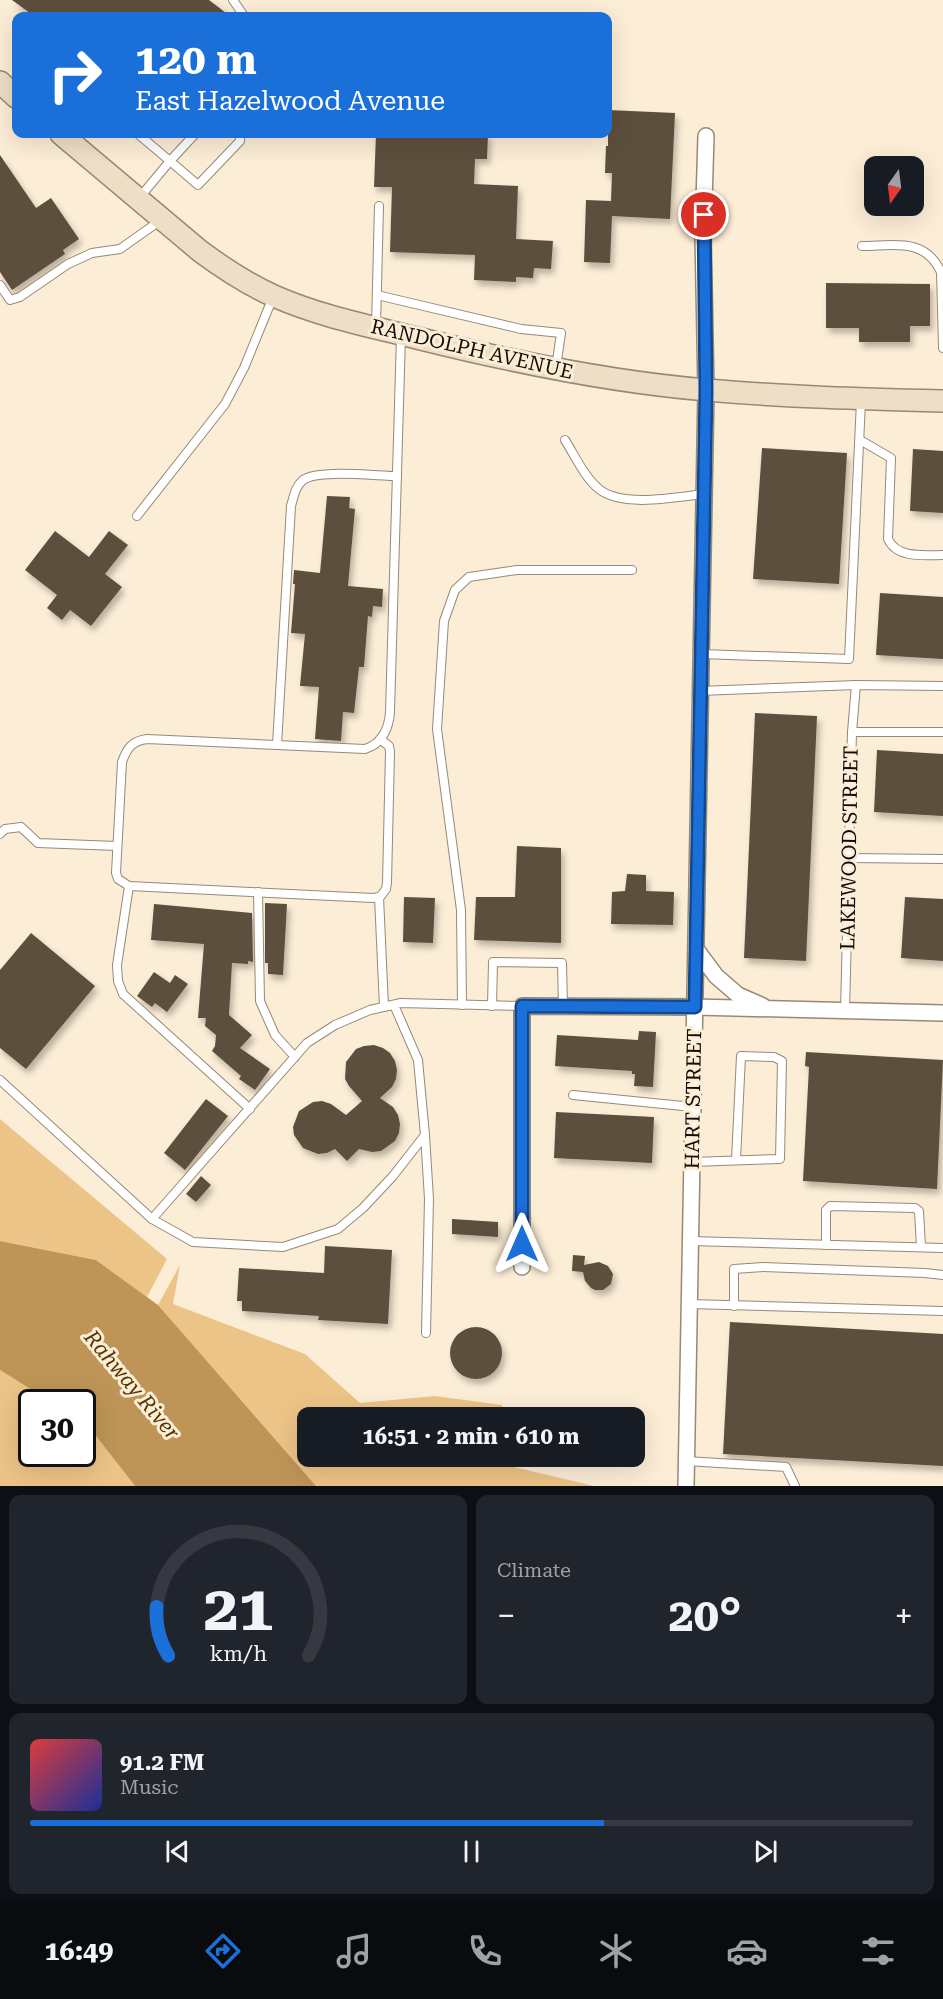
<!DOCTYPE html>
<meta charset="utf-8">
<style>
:root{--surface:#171b24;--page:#20242c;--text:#f1f3f6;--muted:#9ea1a6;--line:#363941;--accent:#1b6fd9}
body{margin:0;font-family:"Roboto Serif",serif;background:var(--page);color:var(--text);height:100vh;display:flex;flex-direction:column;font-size:22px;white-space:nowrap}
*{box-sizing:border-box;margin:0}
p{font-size:20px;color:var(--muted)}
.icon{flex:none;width:33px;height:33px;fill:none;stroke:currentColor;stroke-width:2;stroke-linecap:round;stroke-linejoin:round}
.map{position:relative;height:1486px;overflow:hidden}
.details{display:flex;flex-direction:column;gap:9px;padding:9px;background:#0d0f14;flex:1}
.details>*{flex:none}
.banner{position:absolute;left:12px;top:12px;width:600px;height:126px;border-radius:12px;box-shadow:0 6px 24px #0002;background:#1b6fd9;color:#fff;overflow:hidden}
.needle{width:39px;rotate:194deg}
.tools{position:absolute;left:864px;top:156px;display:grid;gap:12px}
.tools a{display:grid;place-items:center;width:60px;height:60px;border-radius:12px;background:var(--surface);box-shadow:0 6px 24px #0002;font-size:30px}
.speed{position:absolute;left:18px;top:1389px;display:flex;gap:12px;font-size:30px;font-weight:700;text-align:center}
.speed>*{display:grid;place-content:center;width:78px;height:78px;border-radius:50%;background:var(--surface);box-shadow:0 6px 24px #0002;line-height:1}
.speed .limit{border:3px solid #111;border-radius:9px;background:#fff;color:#111}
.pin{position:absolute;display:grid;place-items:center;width:51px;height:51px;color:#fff;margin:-26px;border:3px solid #fff;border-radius:50%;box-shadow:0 2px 6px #0007}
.me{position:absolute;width:66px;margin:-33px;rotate:0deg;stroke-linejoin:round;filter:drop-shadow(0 0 4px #0008)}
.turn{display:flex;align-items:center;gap:21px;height:126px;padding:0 24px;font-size:27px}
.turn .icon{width:78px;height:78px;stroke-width:2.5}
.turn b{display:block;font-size:42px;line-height:51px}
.big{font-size:45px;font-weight:700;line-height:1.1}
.details .card{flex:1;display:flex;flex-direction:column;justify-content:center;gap:9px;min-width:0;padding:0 21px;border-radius:12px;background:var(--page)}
.details .dial{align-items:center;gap:0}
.dial svg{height:156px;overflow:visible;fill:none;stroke:var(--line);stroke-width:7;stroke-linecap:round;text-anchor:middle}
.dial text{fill:var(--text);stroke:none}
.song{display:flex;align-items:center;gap:18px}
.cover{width:72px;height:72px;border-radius:9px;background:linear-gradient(135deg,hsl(0 70% 55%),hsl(230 70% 35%))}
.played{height:6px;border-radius:3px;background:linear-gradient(90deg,var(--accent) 65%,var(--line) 65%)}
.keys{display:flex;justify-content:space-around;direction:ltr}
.heat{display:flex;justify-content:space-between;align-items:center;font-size:33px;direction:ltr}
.details .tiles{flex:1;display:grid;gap:9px;grid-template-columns:1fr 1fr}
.card:last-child{grid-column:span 2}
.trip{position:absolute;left:297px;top:1407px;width:348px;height:60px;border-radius:12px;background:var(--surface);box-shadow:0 6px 24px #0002;font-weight:700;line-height:60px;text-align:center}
.dock{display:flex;height:96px;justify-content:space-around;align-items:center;background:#090b0e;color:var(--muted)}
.dock .icon{width:42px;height:42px}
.dock .active{color:var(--accent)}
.dock b{font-size:27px;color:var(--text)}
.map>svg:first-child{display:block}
.green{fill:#edc487}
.water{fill:#be9556}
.building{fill:#5d503d;filter:url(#shadow)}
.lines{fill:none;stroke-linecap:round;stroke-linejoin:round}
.lane-casing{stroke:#978975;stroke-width:10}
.street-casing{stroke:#978975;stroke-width:18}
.secondary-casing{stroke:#978975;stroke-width:24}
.lane{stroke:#fff;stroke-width:8}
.street{stroke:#fff;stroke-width:15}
.secondary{stroke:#eedec5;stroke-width:21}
.route-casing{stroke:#12488d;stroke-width:15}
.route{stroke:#1b6fd9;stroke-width:10}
.labels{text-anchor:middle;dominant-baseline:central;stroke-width:6;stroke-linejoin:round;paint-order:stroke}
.street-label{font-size:20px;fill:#110c05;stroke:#fcedd6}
.water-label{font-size:21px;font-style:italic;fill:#523601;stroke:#fcedd6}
</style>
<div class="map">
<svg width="943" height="1486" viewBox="0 0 943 1486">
<defs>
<filter id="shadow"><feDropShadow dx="3" dy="5" stdDeviation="3" flood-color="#0004"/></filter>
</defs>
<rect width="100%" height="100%" fill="#fcedd6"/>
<g class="green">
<polygon points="0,1119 167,1259 147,1297 96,1260 0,1241"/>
<polygon points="180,1265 173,1304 305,1354 360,1403 435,1396 502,1405 503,1417 308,1418 308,1456 506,1457 506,1465 594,1486 316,1486 158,1305"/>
<polygon points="0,1370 51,1402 32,1402 32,1454 82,1454 83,1423 89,1427 135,1486 0,1486"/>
</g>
<polygon class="water" points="0,1241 96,1260 158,1305 316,1486 135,1486 89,1427 83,1423 82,1402 51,1402 0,1370"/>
<g class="building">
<polygon points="12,0 209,0 230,16 34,16"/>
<polygon points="608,110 675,113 670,219 612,216 610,263 584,262 586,200 611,201 612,173 605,173 606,146 608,146"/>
<polygon points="376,134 488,134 487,159 475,159 474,184 518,186 516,239 553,241 551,269 534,268 533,278 516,277 516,282 474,280 475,255 390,252 392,187 374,187"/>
<polygon points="0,155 36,208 51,198 79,239 63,250 65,254 12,290 0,272"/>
<polygon points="826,283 930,284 930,326 910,326 910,342 859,342 859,328 826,328"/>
<polygon points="762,448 847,453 839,584 753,579"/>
<polygon points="913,449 943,451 943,513 910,511"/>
<polygon points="327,496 350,497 349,508 355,509 348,586 383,589 382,607 373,606 372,617 368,616 364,667 359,667 354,713 343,712 341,741 315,739 319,687 300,686 305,634 291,633 295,584 293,584 294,570 320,573"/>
<polygon points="55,531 89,557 109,531 128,545 105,574 122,587 91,626 70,610 62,620 47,608 57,595 25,570"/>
<polygon points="880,593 943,597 943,659 876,655"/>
<polygon points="755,713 817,716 806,961 744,958"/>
<polygon points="877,750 943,754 943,816 874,812"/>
<polygon points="517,846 561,848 561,943 474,940 476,897 515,897"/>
<polygon points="627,874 646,875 646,891 674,892 673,925 611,924 612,892 625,891"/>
<polygon points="404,897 435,898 433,943 403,942"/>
<polygon points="905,897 943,899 943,961 901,958"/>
<polygon points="265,903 287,904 283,975 268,974 268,963 265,963"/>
<polygon points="154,904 252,913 253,962 248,961 248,964 232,963 229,1015 252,1035 240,1048 270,1069 255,1090 239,1079 241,1076 212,1051 215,1046 216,1035 205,1026 206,1018 198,1018 204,944 151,940"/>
<polygon points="31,933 95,986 26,1069 0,1048 0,970"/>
<polygon points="154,972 170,983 175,975 188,984 167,1012 155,1003 152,1007 137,996"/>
<polygon points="639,1031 656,1032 653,1087 634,1086 635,1074 632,1074 632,1071 555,1066 557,1035 638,1040"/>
<polygon points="374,1045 383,1048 390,1053 395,1061 397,1070 396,1079 392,1087 380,1098 393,1107 398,1115 400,1124 399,1133 395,1141 381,1151 372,1152 359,1149 347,1161 335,1149 327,1153 318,1154 303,1148 294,1135 293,1127 299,1111 313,1102 322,1101 331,1104 346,1115 362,1101 349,1086 345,1079 346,1062 356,1049 364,1046"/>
<polygon points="806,1052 943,1060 937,1189 803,1181 809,1067 805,1066"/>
<polygon points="206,1099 228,1116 185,1170 164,1153"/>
<polygon points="556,1112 654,1117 652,1163 554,1158"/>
<polygon points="201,1176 211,1185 196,1202 186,1194"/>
<polygon points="452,1219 498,1222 498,1237 452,1234"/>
<polygon points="325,1246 392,1250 388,1324 318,1320 319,1316 242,1311 242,1301 237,1301 239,1268 324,1273"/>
<polygon points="573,1255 585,1256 584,1265 599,1262 608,1266 613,1274 611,1284 603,1290 595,1290 591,1288 585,1281 583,1272 572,1271"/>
<polygon points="730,1322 943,1334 943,1466 723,1454"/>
<circle cx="476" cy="1353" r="26"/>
</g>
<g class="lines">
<defs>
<g id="lane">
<polyline points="233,0 244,16"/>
<polyline points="138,134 170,161 195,134"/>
<polyline points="140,197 170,161 198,185 240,141 240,134"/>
<path d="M862,246C893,246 925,237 941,272L943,348"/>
<polyline points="0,285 10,300 20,297 68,264 92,253 120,249 161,220"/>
<polyline points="377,295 521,329 561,333 556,368"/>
<polyline points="376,326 379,206"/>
<path d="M565,440C575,456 585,478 599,489C622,508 677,497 704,494"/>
<path d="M860,440L891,458L888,539C897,559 925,555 943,555"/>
<polyline points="137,516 225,404 244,368 273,297"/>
<polyline points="701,654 849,659 861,401"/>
<polyline points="700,691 856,685 943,686"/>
<polyline points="852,732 943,732"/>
<path d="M380,739L389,746L390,752L387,883L386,889L380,897L373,898L129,886L118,879L116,873L122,762C127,748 132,741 147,739L365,749C382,744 389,728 390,712L401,336"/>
<path d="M277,745L291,506C294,496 295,487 303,480C317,469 377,476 397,476"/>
<polyline points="0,834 5,829 21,827 38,843 117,846"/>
<polyline points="849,858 943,859"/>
<polyline points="129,886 117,965 118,981 123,994 250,1109"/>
<polyline points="258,892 260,1001 275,1035 295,1057"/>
<polyline points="379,897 384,1007"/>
<polyline points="394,1005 418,1060 425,1135 393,1176 363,1208 338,1229 283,1247 193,1242 152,1219 307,1043 335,1025 370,1010 401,1003 522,1006"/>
<polyline points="462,1005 461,910 437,729 444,621 455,590 469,577 517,570 632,570"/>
<polyline points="492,1006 493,962 562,963 563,1006"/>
<polyline points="845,1011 852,732 856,685"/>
<polyline points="0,1080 152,1219"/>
<polyline points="573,1095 693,1107"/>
<polyline points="425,1135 429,1199 426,1333"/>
<polyline points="692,1162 780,1159 782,1061 774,1057 741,1056 736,1160"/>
<polyline points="690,1241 943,1248"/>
<polyline points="826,1245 826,1210 830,1206 915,1208 919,1211 921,1247"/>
<polyline points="689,1304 943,1311"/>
<polyline points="734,1306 734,1269 763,1267 925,1273 943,1275"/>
<polyline points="686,1461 786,1467 795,1486"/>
</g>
<g id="street">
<polyline points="696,949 716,976 738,995 763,1006"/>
<polyline points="522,1267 522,1006 695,1007 943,1013"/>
<polyline points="686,1486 706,390 703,235 706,136"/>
</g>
<g id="secondary">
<polyline points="0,82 16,97"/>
<path d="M61,134L200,251C223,268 247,284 274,296C319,316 369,326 417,338C513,362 609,382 707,390C786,397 864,399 943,401"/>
</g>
</defs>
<use href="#lane" class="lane-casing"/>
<use href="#street" class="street-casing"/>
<use href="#secondary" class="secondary-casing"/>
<use href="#lane" class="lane"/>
<use href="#street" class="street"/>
<use href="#secondary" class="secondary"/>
</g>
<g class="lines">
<defs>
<polyline id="route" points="522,1244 522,1006 695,1007 706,390 704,215"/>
</defs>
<use href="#route" class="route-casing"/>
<use href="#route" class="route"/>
</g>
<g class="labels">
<g class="street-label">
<text transform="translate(472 349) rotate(13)">RANDOLPH AVENUE</text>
<text transform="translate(849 848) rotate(-89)">LAKEWOOD STREET</text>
<text transform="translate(693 1099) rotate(-89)">HART STREET</text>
</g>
<g class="water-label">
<text transform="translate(132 1385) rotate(50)">Rahway River</text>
</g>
</g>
</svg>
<div class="tools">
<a><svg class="needle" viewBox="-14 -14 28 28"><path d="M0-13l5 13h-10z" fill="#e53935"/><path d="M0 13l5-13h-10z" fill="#9ea1a6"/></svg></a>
</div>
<div class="speed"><div class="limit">30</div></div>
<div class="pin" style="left:704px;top:215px;background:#d93025"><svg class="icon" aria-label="arrive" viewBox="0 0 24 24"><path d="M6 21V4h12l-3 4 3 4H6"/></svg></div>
<svg class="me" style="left:522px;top:1244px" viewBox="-20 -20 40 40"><path d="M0-17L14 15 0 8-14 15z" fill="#1b6fd9" stroke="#fff" stroke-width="4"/></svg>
<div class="trip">16:51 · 2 min · 610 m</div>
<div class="banner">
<div class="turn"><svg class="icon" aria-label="right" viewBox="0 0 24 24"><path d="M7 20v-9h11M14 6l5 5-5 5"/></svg><div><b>120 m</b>East Hazelwood Avenue</div></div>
</div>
</div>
<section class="details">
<div class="tiles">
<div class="card dial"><svg viewBox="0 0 100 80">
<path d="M14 69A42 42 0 1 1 86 69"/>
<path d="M14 69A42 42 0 0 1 8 44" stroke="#1b6fd9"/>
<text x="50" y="56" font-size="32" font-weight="700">21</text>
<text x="50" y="72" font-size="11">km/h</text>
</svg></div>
<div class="card"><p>Climate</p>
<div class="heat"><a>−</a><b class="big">20°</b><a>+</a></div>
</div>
<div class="card">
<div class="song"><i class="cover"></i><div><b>91.2 FM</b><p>Music</p></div></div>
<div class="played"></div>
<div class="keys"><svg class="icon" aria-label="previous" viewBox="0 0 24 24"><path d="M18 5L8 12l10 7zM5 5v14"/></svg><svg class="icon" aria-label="pause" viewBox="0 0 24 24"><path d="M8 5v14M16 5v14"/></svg><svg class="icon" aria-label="next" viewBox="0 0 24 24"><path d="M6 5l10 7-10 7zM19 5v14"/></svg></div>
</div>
</div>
</section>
<nav class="dock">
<b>16:49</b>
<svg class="icon active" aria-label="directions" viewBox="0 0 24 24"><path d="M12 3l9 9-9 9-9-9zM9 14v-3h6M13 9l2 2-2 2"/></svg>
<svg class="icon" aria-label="music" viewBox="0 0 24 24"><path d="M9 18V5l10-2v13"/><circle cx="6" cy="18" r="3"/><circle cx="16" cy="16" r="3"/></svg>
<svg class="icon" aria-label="phone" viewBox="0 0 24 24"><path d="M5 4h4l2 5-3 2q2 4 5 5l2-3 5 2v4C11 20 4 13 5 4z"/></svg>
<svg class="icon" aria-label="climate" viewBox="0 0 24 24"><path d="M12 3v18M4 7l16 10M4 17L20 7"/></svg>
<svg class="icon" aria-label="car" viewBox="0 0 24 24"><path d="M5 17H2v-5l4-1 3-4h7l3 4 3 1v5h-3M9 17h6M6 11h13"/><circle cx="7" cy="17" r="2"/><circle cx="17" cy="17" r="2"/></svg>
<svg class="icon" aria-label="filters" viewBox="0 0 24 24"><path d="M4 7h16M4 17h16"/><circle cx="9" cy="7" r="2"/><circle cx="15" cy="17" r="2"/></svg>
</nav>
